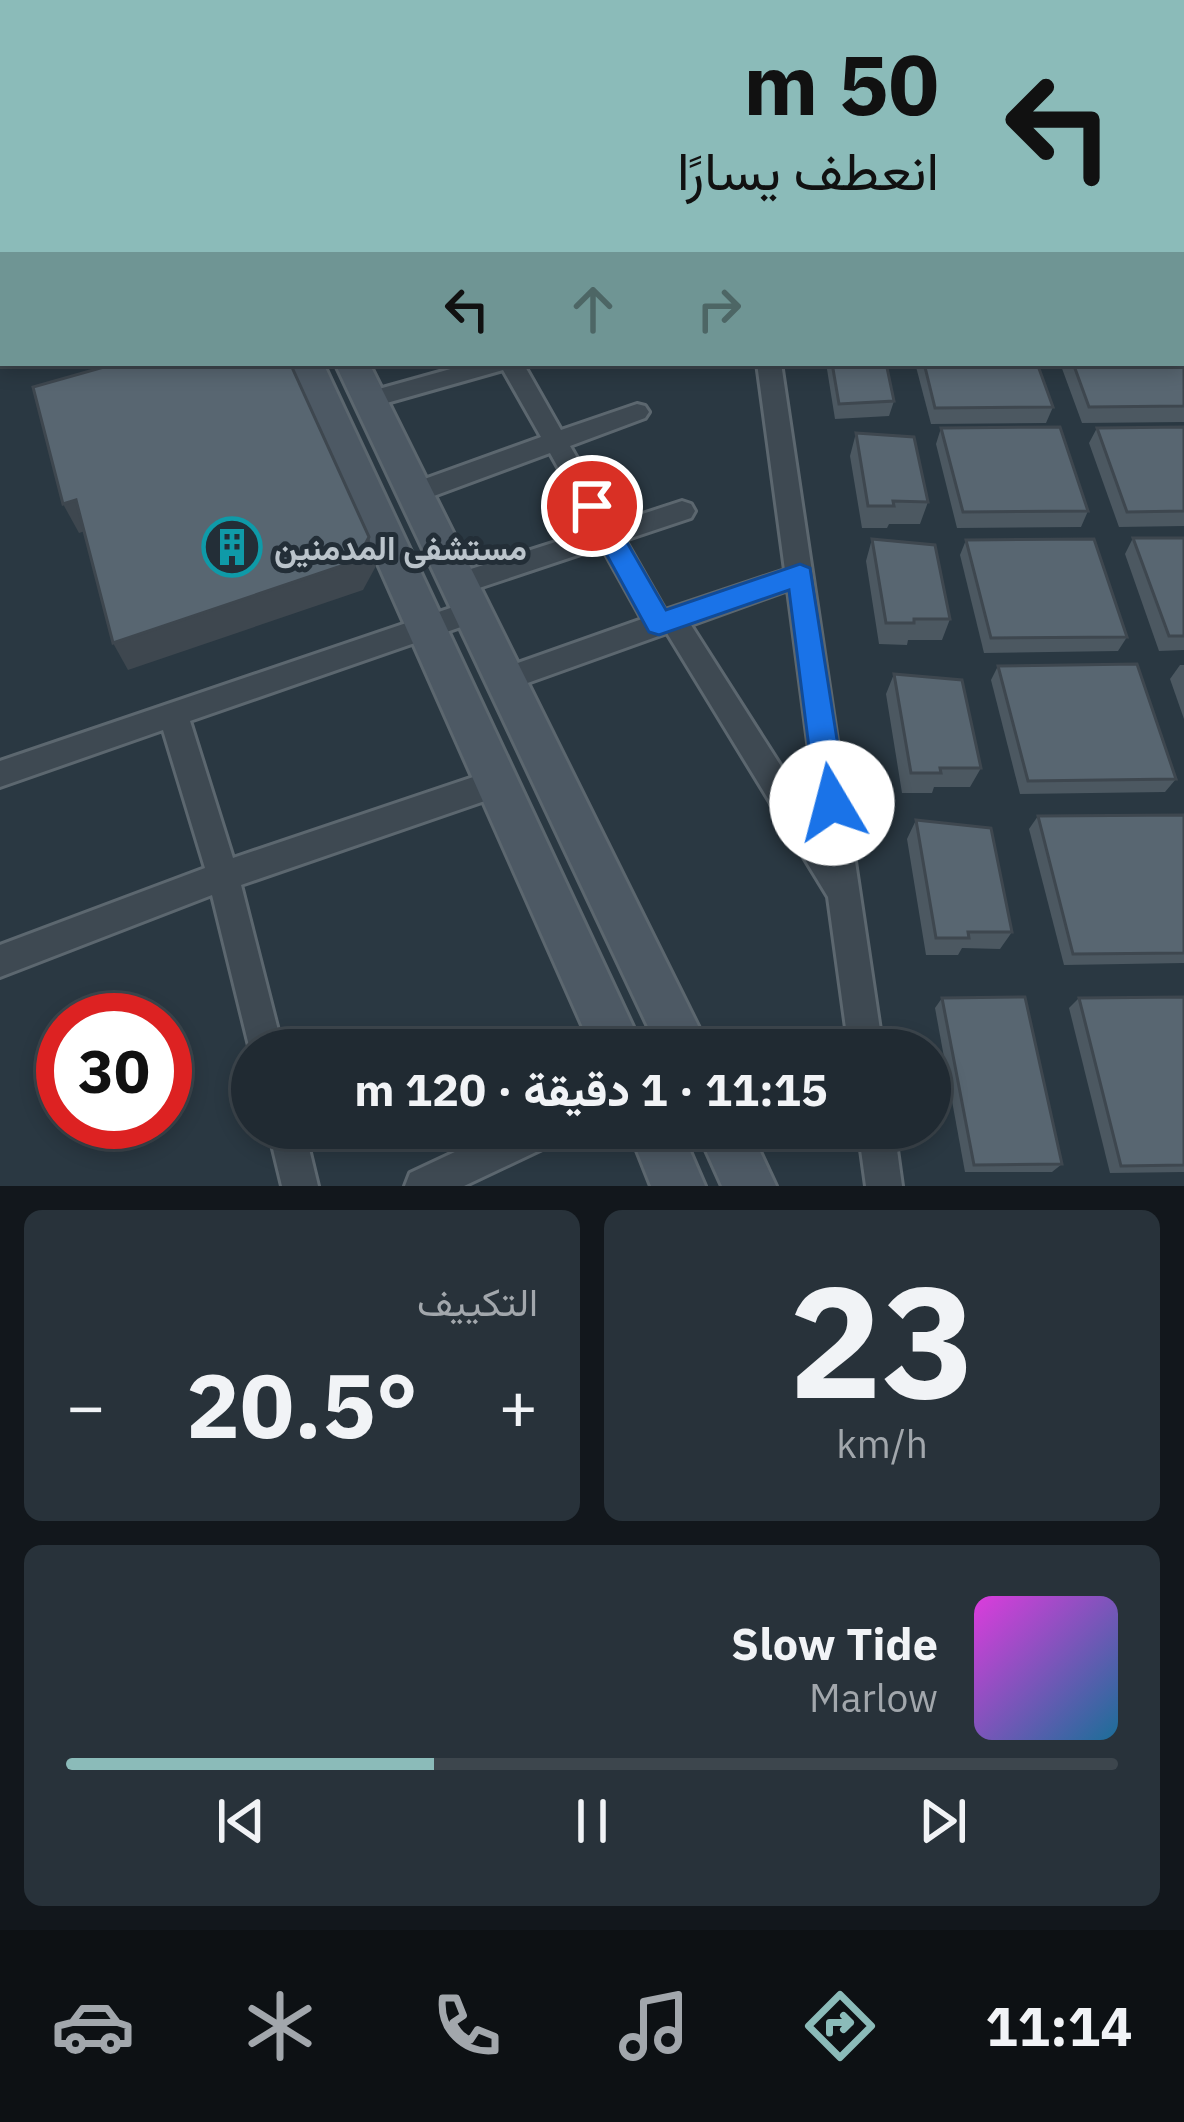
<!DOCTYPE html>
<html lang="ar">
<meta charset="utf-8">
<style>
:root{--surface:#202a32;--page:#28323a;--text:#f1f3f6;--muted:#a2a7ac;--line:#3d464d;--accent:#8bbbb9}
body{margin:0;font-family:"IBM Plex Sans",Vazirmatn,sans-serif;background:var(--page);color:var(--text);direction:rtl;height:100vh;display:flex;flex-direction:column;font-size:45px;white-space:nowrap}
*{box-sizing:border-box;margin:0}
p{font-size:39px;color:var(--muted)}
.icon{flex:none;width:66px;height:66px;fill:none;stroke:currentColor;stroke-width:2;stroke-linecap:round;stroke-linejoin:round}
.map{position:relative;height:1186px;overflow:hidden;direction:ltr}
.drawer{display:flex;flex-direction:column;gap:24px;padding:24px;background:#12171c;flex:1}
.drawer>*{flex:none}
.guide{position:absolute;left:0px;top:0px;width:1185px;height:366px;box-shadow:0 6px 18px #0003,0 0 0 3px var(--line);direction:rtl;background:#8bbbb9;color:#111;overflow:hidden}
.speed{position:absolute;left:36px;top:993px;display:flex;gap:24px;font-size:60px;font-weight:700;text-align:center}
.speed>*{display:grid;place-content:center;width:156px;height:156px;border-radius:50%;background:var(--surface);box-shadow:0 6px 18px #0003,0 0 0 3px var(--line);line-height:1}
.speed .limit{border:18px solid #d22;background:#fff;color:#111}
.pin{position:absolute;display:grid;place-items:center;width:102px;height:102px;color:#fff;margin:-51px;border:6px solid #fff;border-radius:50%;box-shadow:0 3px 12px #0007}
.me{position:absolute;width:132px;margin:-66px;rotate:352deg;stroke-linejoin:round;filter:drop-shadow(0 0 9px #0008)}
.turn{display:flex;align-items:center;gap:42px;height:252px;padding:0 48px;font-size:54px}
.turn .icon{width:156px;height:156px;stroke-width:2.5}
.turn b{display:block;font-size:84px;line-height:102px}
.lanes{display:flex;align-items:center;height:114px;padding:0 48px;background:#0003;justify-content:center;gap:60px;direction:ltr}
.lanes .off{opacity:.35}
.big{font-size:90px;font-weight:800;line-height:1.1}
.drawer .widget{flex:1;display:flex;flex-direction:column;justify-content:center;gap:18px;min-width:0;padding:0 42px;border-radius:18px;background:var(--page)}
.drawer .dial{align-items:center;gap:0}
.dial b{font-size:156px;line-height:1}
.song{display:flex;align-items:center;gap:36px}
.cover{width:144px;height:144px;border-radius:18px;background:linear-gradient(135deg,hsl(300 70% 55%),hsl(200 70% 35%))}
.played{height:12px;border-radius:6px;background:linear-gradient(90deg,var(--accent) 35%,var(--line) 35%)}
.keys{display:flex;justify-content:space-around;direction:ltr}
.heat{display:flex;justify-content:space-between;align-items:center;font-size:66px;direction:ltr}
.drawer .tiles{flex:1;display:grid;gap:24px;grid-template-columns:1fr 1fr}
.widget:last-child{grid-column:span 2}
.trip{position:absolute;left:231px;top:1029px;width:720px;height:120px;border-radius:60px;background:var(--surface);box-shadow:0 6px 18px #0003,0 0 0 3px var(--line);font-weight:800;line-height:120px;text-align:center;direction:rtl}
.tabs{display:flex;height:192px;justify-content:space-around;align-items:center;background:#0d1114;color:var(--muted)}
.tabs .icon{width:84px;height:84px}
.tabs .selected{color:var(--accent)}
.tabs b{font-size:54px;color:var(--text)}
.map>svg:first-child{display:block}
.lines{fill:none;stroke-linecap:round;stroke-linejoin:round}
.minor-casing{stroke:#5c676f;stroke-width:6}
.tertiary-casing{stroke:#5c676f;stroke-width:6}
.secondary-casing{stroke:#5c676f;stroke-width:6}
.minor{fill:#3e4952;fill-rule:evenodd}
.tertiary{fill:#3e4952;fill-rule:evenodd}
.secondary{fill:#4d5964;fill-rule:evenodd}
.wall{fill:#4c5861}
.shaded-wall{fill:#3e474f}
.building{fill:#586671;stroke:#3e474f;stroke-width:3}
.route{fill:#1a73e8;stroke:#114b97;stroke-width:3}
.labels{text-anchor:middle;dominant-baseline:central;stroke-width:10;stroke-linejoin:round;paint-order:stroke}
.poi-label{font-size:33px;font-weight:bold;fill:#bbc4cb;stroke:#232e37;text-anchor:start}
</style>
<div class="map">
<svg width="1184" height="1186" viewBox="0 0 1184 1186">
<rect width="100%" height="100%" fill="#2a3842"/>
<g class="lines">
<defs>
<g id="minor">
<rect x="707" y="0" width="18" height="3"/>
<path d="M472,363H523L561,430L637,404L645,406L649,412L645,418L570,446L615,523L682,501L691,504L695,511L691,518L625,540L665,610L785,570L757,363H781L883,1050H849L828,897L667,633L508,690L498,686L494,678L498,670L642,619L602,547L458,595L449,592L445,584L449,576L593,530L550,453L423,500H405L401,493L405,486L541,437L503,370L369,408L357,400L361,394ZM788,590L819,826L691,625Z"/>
<polygon points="471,601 481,604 485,612 481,620 190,721 233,858 494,770 505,774 509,784 505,794 241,885 283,1050 252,1050 252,1058 212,895 0,977 0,945 205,868 163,730 0,787 0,761"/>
<polygon points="268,1128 304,1128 318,1186 282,1186"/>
<polygon points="506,1128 564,1128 559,1141 464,1186 405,1186 410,1173"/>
<polygon points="858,1128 894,1128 902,1186 866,1186"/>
</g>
<polygon id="tertiary" points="3,109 3,123 0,124 0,110"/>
<g id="secondary">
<polygon points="289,363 323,363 644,1050 593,1050"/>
<polygon points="335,363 369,363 710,1050 659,1050"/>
<polygon points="628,1128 680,1128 705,1186 651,1186"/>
<polygon points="696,1128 749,1128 776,1186 722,1186"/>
</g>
</defs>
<use href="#minor" class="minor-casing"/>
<use href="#tertiary" class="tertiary-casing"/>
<use href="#secondary" class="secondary-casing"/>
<use href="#minor" class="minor"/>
<use href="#tertiary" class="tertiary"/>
<use href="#secondary" class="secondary"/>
</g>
<g class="wall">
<rect x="829" y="0" width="87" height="3"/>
<polygon points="935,0 1025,0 1024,3 936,3"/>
<polygon points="1184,359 1184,422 1082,423 1060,363 1182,363"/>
<polygon points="826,363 886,363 894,401 889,416 835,419"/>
<polygon points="915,363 1037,363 1053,407 1046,423 931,424"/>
<polygon points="1184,427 1184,526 1119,527 1089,443 1097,428"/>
<polygon points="941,428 1088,511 1081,527 957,528 936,444"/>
<polygon points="856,433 928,502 920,524 889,524 887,528 862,528 850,456"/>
<polygon points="1133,538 1184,538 1184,650 1159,651 1125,554"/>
<polygon points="872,539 950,619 942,640 908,640 907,645 879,644 866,561"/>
<polygon points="966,540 1127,637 1118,651 984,653 960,555"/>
<polygon points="1180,665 1184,665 1184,719 1170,679"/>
<polygon points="998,666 1176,779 1165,792 1020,794 991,680"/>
<polygon points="894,674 981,768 970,787 934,787 932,793 902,793 886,694"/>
<polygon points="1184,815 1184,963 1064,965 1029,829 1038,816"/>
<polygon points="916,820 1012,932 1000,949 962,948 958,955 926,955 907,839"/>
<polygon points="1184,997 1184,1172 1110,1173 1069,1008 1079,998"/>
<polygon points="942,998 1062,1164 1052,1172 965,1172 935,1008"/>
</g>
<g class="shaded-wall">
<polygon points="76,500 91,529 79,533 63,504"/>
<polygon points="369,537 376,566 363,590 128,670 113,643"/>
</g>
<g class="building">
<polygon points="1182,355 1184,359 1184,406 1089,407 1073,363 1182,363"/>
<polygon points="118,363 290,363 369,537 356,561 113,643 76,500 63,504 33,387"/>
<polygon points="832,363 886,363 894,401 839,404"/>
<polygon points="924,363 1037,363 1053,407 935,408"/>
<polygon points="1060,427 1088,511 963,512 941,428"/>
<polygon points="1184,427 1184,511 1127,512 1097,428"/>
<polygon points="856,433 914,437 928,502 893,501 894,506 868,506"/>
<polygon points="1133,538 1184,538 1184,636 1169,636"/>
<polygon points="872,539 935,545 950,619 914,619 914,623 886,623"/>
<polygon points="1094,539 1127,637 991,638 966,540"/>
<polygon points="1137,664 1176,779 1028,781 998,666"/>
<polygon points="894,674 962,680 981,768 940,768 941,773 911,773"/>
<polygon points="1184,815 1184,953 1073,954 1038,816"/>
<polygon points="916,820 991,828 1012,932 968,932 969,938 936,938"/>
<polygon points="1025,997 1062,1164 974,1165 942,998"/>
<polygon points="1184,997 1184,1165 1121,1166 1079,998"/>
</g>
<polygon class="route" points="592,496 602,499 666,610 800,564 810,568 847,803 843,813 821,813 816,803 789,590 659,635 649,632 580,506"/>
<defs>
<symbol id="building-ring" viewBox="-11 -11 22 22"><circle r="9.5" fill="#232e37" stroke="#0f9aa8" stroke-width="1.5"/><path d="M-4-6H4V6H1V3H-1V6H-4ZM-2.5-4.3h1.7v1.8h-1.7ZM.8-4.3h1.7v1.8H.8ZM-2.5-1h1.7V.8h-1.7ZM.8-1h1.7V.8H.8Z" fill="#0f9aa8"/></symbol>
</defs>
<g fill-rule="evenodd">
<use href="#building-ring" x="199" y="514" width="66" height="66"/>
</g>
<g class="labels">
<g class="poi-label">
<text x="274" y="547">مستشفى المدمنين</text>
</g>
</g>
</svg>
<div class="speed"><div class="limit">30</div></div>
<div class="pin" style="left:592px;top:506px;background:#d93025"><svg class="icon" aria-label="arrive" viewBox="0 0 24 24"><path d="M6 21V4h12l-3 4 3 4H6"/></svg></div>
<svg class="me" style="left:832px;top:803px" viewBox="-20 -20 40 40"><circle r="19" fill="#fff"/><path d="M0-13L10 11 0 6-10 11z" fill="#1a73e8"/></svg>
<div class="trip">11:15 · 1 دقيقة · 120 m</div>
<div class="guide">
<div class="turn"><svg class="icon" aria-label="left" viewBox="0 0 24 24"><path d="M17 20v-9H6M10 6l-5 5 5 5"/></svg><div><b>50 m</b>انعطف يسارًا</div></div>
<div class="lanes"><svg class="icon" aria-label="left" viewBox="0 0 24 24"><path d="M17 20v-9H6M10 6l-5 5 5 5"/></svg><svg class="icon off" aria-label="ahead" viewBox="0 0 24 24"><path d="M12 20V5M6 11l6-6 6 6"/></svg><svg class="icon off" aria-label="right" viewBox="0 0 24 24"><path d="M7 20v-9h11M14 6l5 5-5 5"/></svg></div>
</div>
</div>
<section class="drawer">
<div class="tiles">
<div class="widget dial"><b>23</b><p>km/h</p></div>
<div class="widget"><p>التكييف</p>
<div class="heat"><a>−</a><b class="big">20.5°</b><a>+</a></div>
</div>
<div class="widget">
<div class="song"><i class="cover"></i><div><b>Slow Tide</b><p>Marlow</p></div></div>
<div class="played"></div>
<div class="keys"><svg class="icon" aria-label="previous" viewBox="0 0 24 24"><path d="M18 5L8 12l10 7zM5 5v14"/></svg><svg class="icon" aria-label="pause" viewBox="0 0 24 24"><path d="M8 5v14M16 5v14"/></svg><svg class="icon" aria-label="next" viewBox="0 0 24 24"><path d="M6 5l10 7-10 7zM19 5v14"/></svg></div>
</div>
</div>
</section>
<nav class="tabs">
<b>11:14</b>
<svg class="icon selected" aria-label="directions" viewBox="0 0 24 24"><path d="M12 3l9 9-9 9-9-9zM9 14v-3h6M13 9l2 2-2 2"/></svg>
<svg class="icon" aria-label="music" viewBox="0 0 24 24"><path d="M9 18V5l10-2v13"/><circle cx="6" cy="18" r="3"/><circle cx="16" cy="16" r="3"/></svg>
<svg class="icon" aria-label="phone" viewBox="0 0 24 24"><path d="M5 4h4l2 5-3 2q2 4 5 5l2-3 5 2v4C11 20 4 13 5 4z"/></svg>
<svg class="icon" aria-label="climate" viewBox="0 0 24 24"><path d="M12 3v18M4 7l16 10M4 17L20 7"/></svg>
<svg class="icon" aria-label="car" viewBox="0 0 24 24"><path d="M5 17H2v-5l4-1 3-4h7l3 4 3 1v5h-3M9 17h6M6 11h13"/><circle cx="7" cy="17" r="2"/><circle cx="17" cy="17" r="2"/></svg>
</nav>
